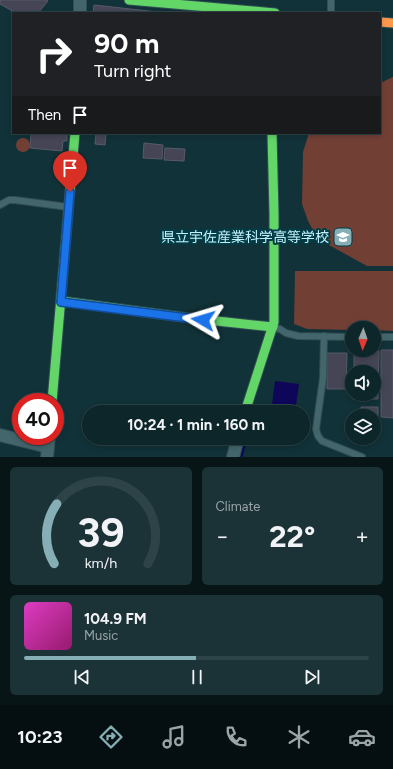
<!DOCTYPE html>
<meta charset="utf-8">
<style>
:root{--surface:#0d262a;--page:#1b3236;--text:#f1f3f6;--muted:#9aa5a8;--line:#2d4347;--accent:#85aeb5}
body{margin:0;font-family:Figtree,"Noto Sans JP",sans-serif;background:var(--page);color:var(--text);height:100vh;display:flex;flex-direction:column;font-size:15px;white-space:nowrap}
*{box-sizing:border-box;margin:0}
p{font-size:13px;color:var(--muted)}
.icon{flex:none;width:22px;height:22px;fill:none;stroke:currentColor;stroke-width:2;stroke-linecap:round;stroke-linejoin:round}
.map{position:relative;height:457px;overflow:hidden}
.sheet{display:flex;flex-direction:column;gap:10px;padding:10px;background:#071517;flex:1}
.sheet>*{flex:none}
.banner{position:absolute;left:12px;top:12px;width:369px;height:122px;border-radius:0px;box-shadow:0 2px 6px #0003,0 0 0 1px var(--line);background:#202124;color:#fff;overflow:hidden}
.needle{width:26px;rotate:182deg}
.buttons{position:absolute;left:345px;top:321px;display:grid;gap:8px}
.buttons a{display:grid;place-items:center;width:36px;height:36px;border-radius:50%;background:var(--surface);box-shadow:0 2px 6px #0003,0 0 0 1px var(--line);font-size:20px}
.speed{position:absolute;left:12px;top:393px;display:flex;gap:8px;font-size:20px;font-weight:700;text-align:center}
.speed>*{display:grid;place-content:center;width:52px;height:52px;border-radius:50%;background:var(--surface);box-shadow:0 2px 6px #0003,0 0 0 1px var(--line);line-height:1}
.speed .limit{border:6px solid #d22;background:#fff;color:#111}
.pin{position:absolute;display:grid;place-items:center;width:34px;height:34px;color:#fff;margin:-41px -17px;border-radius:50% 50% 50% 0;rotate:-45deg;box-shadow:0 0 4px #0007}
.pin .icon{rotate:45deg}
.me{position:absolute;width:44px;margin:-22px;rotate:277deg;stroke-linejoin:round;filter:drop-shadow(0 0 3px #0008)}
.turn{display:flex;align-items:center;gap:14px;height:84px;padding:0 16px;font-size:18px}
.turn .icon{width:52px;height:52px;stroke-width:2.5}
.turn b{display:block;font-size:28px;line-height:34px}
.then{display:flex;align-items:center;height:38px;padding:0 16px;background:#0003;gap:8px;font-size:15px}
.big{font-size:30px;font-weight:700;line-height:1.1}
.sheet .card{flex:1;display:flex;flex-direction:column;justify-content:center;gap:6px;min-width:0;padding:0 14px;border-radius:6px;background:var(--page)}
.sheet .dial{align-items:center;gap:0}
.dial svg{height:104px;overflow:visible;fill:none;stroke:var(--line);stroke-width:7;stroke-linecap:round;text-anchor:middle}
.dial text{fill:var(--text);stroke:none}
.song{display:flex;align-items:center;gap:12px}
.cover{width:48px;height:48px;border-radius:6px;background:linear-gradient(135deg,hsl(310 70% 55%),hsl(320 70% 35%))}
.played{height:4px;border-radius:2px;background:linear-gradient(90deg,var(--accent) 50%,var(--line) 50%)}
.keys{display:flex;justify-content:space-around;direction:ltr}
.heat{display:flex;justify-content:space-between;align-items:center;font-size:22px;direction:ltr}
.sheet .tiles{flex:1;display:grid;gap:10px;grid-template-columns:1fr 1fr}
.card:last-child{grid-column:span 2}
.trip{position:absolute;left:82px;top:405px;width:228px;height:40px;border-radius:20px;background:var(--surface);box-shadow:0 2px 6px #0003,0 0 0 1px var(--line);font-weight:700;line-height:40px;text-align:center}
.dock{display:flex;height:64px;justify-content:space-around;align-items:center;background:#050f11;color:var(--muted)}
.dock .icon{width:28px;height:28px}
.dock .selected{color:var(--accent)}
.dock b{font-size:18px;color:var(--text)}
.map>svg:first-child{display:block}
.green{fill:#723f35}
.water{fill:#0e0659}
.lines{fill:none;stroke-linecap:round;stroke-linejoin:round}
.stream{stroke:#0e0659;stroke-width:3}
.building{fill:#464556;stroke:#575b67}
.lane-casing{stroke:#314e54;stroke-width:8}
.street-casing{stroke:#314e54;stroke-width:14}
.fast-casing{stroke:#314e54;stroke-width:11}
.slow-casing{stroke:#314e54;stroke-width:11}
.lane{stroke:#43666c;stroke-width:6}
.street{stroke:#43666c;stroke-width:12}
.fast{stroke:#63d668;stroke-width:9}
.slow{stroke:#ff974d;stroke-width:9}
.route-casing{stroke:#114b97;stroke-width:10}
.route{stroke:#1a73e8;stroke-width:7}
.labels{text-anchor:middle;dominant-baseline:central;stroke-width:4;stroke-linejoin:round;paint-order:stroke}
.poi-label{font-size:14px;fill:#c3f0f9;stroke:#023d47;text-anchor:end}
</style>
<div class="map">
<svg width="393" height="457" viewBox="0 0 393 457">
<rect width="100%" height="100%" fill="#113238"/>
<g class="green">
<polygon points="393,77 393,266 367,266 318,239 308,221 302,204 303,152 309,133 380,133 380,83"/>
<circle cx="23" cy="145" r="7"/>
<polygon points="295,271 393,271 393,331 374,330 374,328 352,328 352,330 307,329 294,324"/>
</g>
<polygon class="water" points="275,381 299,384 295,412 271,412"/>
<g class="lines">
<polyline class="stream" points="241,457 246,438"/>
</g>
<g class="building">
<polygon points="0,0 46,0 48,1 38,13 16,13 0,4"/>
<polygon points="94,5 158,12 158,13 93,13"/>
<polygon points="31,133 64,133 67,134 67,141 63,141 62,151 30,148"/>
<polygon points="96,133 106,133 105,145 95,144"/>
<polygon points="144,143 163,145 162,159 143,158"/>
<polygon points="165,148 185,149 184,161 164,160"/>
<polygon points="381,350 393,350 393,418 381,417"/>
<polygon points="354,351 379,351 378,399 353,399 353,394 374,394 374,372 354,372"/>
<polygon points="327,353 347,353 346,389 327,389"/>
<polygon points="361,407 378,407 378,427 374,427 374,416 361,416"/>
</g>
<g class="lines">
<defs>
<g id="lane">
<polyline points="331,13 331,0"/>
<polyline points="0,205 9,200 15,200 68,207"/>
<polyline points="274,328 280,329 286,333 298,336 352,337"/>
<polyline points="324,336 323,378 316,429 318,436 322,441 362,457"/>
<polyline points="374,337 393,337"/>
</g>
<g id="street">
<polyline points="80,0 80,13"/>
<polyline points="0,435 48,447"/>
<polyline points="47,457 49,436"/>
<polyline points="233,457 238,438"/>
</g>
<g id="fast">
<polyline points="129,0 275,13"/>
<polyline points="61,301 189,318 273,327"/>
<polyline points="52,402 75,133"/>
<polyline points="245,412 274,322 274,214 272,133"/>
</g>
<polyline id="slow" points="380,22 393,23"/>
</defs>
<use href="#lane" class="lane-casing"/>
<use href="#street" class="street-casing"/>
<use href="#fast" class="fast-casing"/>
<use href="#slow" class="slow-casing"/>
<use href="#lane" class="lane"/>
<use href="#street" class="street"/>
<use href="#fast" class="fast"/>
<use href="#slow" class="slow"/>
</g>
<g class="lines">
<defs>
<polyline id="route" points="70,192 61,302 203,320"/>
</defs>
<use href="#route" class="route-casing"/>
<use href="#route" class="route"/>
</g>
<defs>
<symbol id="school-square" viewBox="-11 -11 22 22"><rect x="-9" y="-9" width="18" height="18" rx="4" fill="#85aeb5" stroke="#023d47"/><path d="M0-5L7-2L0 1L-7-2ZM-4 1L0 2.5L4 1V4Q0 6-4 4Z" fill="#fff"/></symbol>
</defs>
<g fill-rule="evenodd">
<use href="#school-square" x="332" y="226" width="22" height="22"/>
</g>
<g class="labels">
<g class="poi-label">
<text x="329" y="237">県立宇佐産業科学高等学校</text>
</g>
</g>
</svg>
<div class="buttons">
<a><svg class="needle" viewBox="-14 -14 28 28"><path d="M0-13l5 13h-10z" fill="#e53935"/><path d="M0 13l5-13h-10z" fill="#9aa5a8"/></svg></a>
<a><svg class="icon" aria-label="sound" viewBox="0 0 24 24"><path d="M4 9h4l5-4v14l-5-4H4zM17 9q2 3 0 6"/></svg></a>
<a><svg class="icon" aria-label="layers" viewBox="0 0 24 24"><path d="M12 4l9 5-9 5-9-5zM3 14l9 5 9-5"/></svg></a>
</div>
<div class="speed"><div class="limit">40</div></div>
<div class="pin" style="left:70px;top:192px;background:#d93025"><svg class="icon" aria-label="arrive" viewBox="0 0 24 24"><path d="M6 21V4h12l-3 4 3 4H6"/></svg></div>
<svg class="me" style="left:203px;top:320px" viewBox="-20 -20 40 40"><path d="M0-17L14 15 0 8-14 15z" fill="#1a73e8" stroke="#fff" stroke-width="4"/></svg>
<div class="trip">10:24 · 1 min · 160 m</div>
<div class="banner">
<div class="turn"><svg class="icon" aria-label="right" viewBox="0 0 24 24"><path d="M7 20v-9h11M14 6l5 5-5 5"/></svg><div><b>90 m</b>Turn right</div></div>
<div class="then">Then<svg class="icon" aria-label="arrive" viewBox="0 0 24 24"><path d="M6 21V4h12l-3 4 3 4H6"/></svg></div>
</div>
</div>
<section class="sheet">
<div class="tiles">
<div class="card dial"><svg viewBox="0 0 100 80">
<path d="M14 69A42 42 0 1 1 86 69"/>
<path d="M14 69A42 42 0 0 1 16 23" stroke="#85aeb5"/>
<text x="50" y="56" font-size="32" font-weight="700">39</text>
<text x="50" y="72" font-size="11">km/h</text>
</svg></div>
<div class="card"><p>Climate</p>
<div class="heat"><a>−</a><b class="big">22°</b><a>+</a></div>
</div>
<div class="card">
<div class="song"><i class="cover"></i><div><b>104.9 FM</b><p>Music</p></div></div>
<div class="played"></div>
<div class="keys"><svg class="icon" aria-label="previous" viewBox="0 0 24 24"><path d="M18 5L8 12l10 7zM5 5v14"/></svg><svg class="icon" aria-label="pause" viewBox="0 0 24 24"><path d="M8 5v14M16 5v14"/></svg><svg class="icon" aria-label="next" viewBox="0 0 24 24"><path d="M6 5l10 7-10 7zM19 5v14"/></svg></div>
</div>
</div>
</section>
<nav class="dock">
<b>10:23</b>
<svg class="icon selected" aria-label="directions" viewBox="0 0 24 24"><path d="M12 3l9 9-9 9-9-9zM9 14v-3h6M13 9l2 2-2 2"/></svg>
<svg class="icon" aria-label="music" viewBox="0 0 24 24"><path d="M9 18V5l10-2v13"/><circle cx="6" cy="18" r="3"/><circle cx="16" cy="16" r="3"/></svg>
<svg class="icon" aria-label="phone" viewBox="0 0 24 24"><path d="M5 4h4l2 5-3 2q2 4 5 5l2-3 5 2v4C11 20 4 13 5 4z"/></svg>
<svg class="icon" aria-label="climate" viewBox="0 0 24 24"><path d="M12 3v18M4 7l16 10M4 17L20 7"/></svg>
<svg class="icon" aria-label="car" viewBox="0 0 24 24"><path d="M5 17H2v-5l4-1 3-4h7l3 4 3 1v5h-3M9 17h6M6 11h13"/><circle cx="7" cy="17" r="2"/><circle cx="17" cy="17" r="2"/></svg>
</nav>
